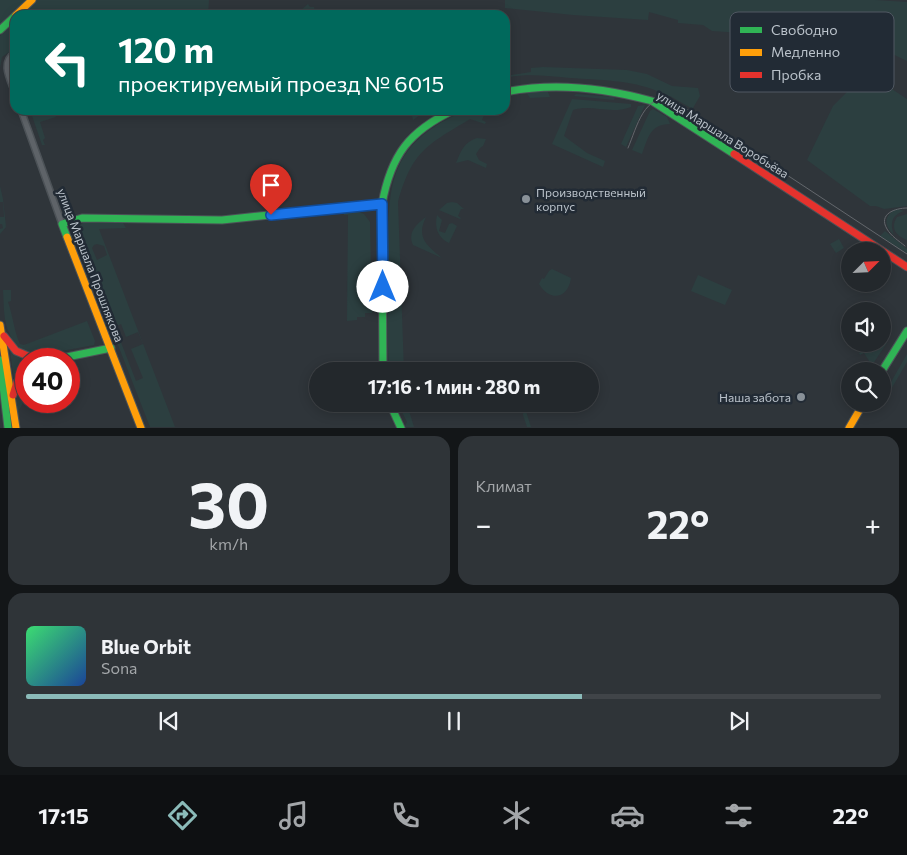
<!DOCTYPE html>
<html lang="ru">
<meta charset="utf-8">
<style>
:root{--surface:#23282c;--page:#2f3438;--text:#f1f3f6;--muted:#a3a6a9;--line:#404448;--accent:#8bbbb9}
body{margin:0;font-family:Commissioner,sans-serif;background:var(--page);color:var(--text);height:100vh;display:flex;flex-direction:column;font-size:19px;white-space:nowrap}
*{box-sizing:border-box;margin:0}
p{font-size:16px;color:var(--muted)}
.icon{flex:none;width:28px;height:28px;fill:none;stroke:currentColor;stroke-width:2;stroke-linecap:round;stroke-linejoin:round}
.map{position:relative;height:428px;overflow:hidden}
.panel{display:flex;flex-direction:column;gap:8px;padding:8px;background:#131618;flex:1}
.panel>*{flex:none}
.top-card{position:absolute;left:10px;top:10px;width:500px;height:105px;border-radius:15px;box-shadow:0 2px 12px #0003,0 0 0 1px var(--line);background:#00695c;color:#fff;overflow:hidden}
.needle{width:32px;rotate:66deg}
.controls{position:absolute;left:841px;top:242px;display:grid;gap:10px}
.controls a{display:grid;place-items:center;width:50px;height:50px;border-radius:50%;background:var(--surface);box-shadow:0 2px 12px #0003,0 0 0 1px var(--line);font-size:25px}
.speed{position:absolute;left:15px;top:348px;display:flex;gap:10px;font-size:25px;font-weight:700;text-align:center}
.speed>*{display:grid;place-content:center;width:65px;height:65px;border-radius:50%;background:var(--surface);box-shadow:0 2px 12px #0003,0 0 0 1px var(--line);line-height:1}
.speed .limit{border:8px solid #d22;background:#fff;color:#111}
.pin{position:absolute;display:grid;place-items:center;width:42px;height:42px;color:#fff;margin:-51px -21px;border-radius:50% 50% 50% 0;rotate:-45deg;box-shadow:0 0 5px #0007}
.pin .icon{rotate:45deg}
.me{position:absolute;width:55px;margin:-28px;rotate:0deg;stroke-linejoin:round;filter:drop-shadow(0 0 4px #0008)}
.turn{display:flex;align-items:center;gap:18px;height:105px;padding:0 25px;font-size:22px}
.turn .icon{width:65px;height:65px;stroke-width:2.5}
.turn b{display:block;font-size:35px;line-height:42px}
.big{font-size:38px;font-weight:700;line-height:1.1}
.panel .widget{flex:1;display:flex;flex-direction:column;justify-content:center;gap:8px;min-width:0;padding:0 18px;border-radius:15px;background:var(--page)}
.panel .dial{align-items:center;gap:0}
.dial b{font-size:65px;line-height:1}
.song{display:flex;align-items:center;gap:15px}
.cover{width:60px;height:60px;border-radius:8px;background:linear-gradient(135deg,hsl(140 70% 55%),hsl(220 70% 35%))}
.played{height:5px;border-radius:2px;background:linear-gradient(90deg,var(--accent) 65%,var(--line) 65%)}
.keys{display:flex;justify-content:space-around;direction:ltr}
.heat{display:flex;justify-content:space-between;align-items:center;font-size:28px;direction:ltr}
.panel .tiles{flex:1;display:grid;gap:8px;grid-template-columns:1fr 1fr}
.widget:last-child{grid-column:span 2}
.trip{position:absolute;left:309px;top:362px;width:290px;height:50px;border-radius:25px;background:var(--surface);box-shadow:0 2px 12px #0003,0 0 0 1px var(--line);font-weight:700;line-height:50px;text-align:center}
.dock{display:flex;height:80px;justify-content:space-around;align-items:center;background:#0e1012;color:var(--muted)}
.dock .icon{width:35px;height:35px}
.dock .selected{color:var(--accent)}
.dock b{font-size:22px;color:var(--text)}
.map>svg:first-child{display:block}
.green{fill:#2c3f40;fill-rule:evenodd}
.lines{fill:none;stroke-linecap:round;stroke-linejoin:round}
.street-casing{stroke:#4c5257;stroke-width:8}
.fast-casing{stroke:#4c5257;stroke-width:9}
.slow-casing{stroke:#4c5257;stroke-width:9}
.jam-casing{stroke:#4c5257;stroke-width:9}
.street{stroke:#5e6368;stroke-width:5}
.fast{stroke:#30b455;stroke-width:7}
.slow{stroke:#ff9f0a;stroke-width:7}
.jam{stroke:#e5322d;stroke-width:7}
.tram{stroke:#63676c;stroke-width:1}
.route-casing{stroke:#114b97;stroke-width:12}
.route{stroke:#1a73e8;stroke-width:9}
.poi-dot{fill:#899198;stroke:#222b35;stroke-width:2}
.labels{text-anchor:middle;dominant-baseline:central;stroke-width:5;stroke-linejoin:round;paint-order:stroke}
.street-label{font-size:12px;fill:#bac2ca;stroke:#222b35}
.poi-label{font-size:12px;fill:#bac2ca;stroke:#222b35;text-anchor:start}
.key{fill:#222b35;stroke:#505862;stroke-width:1}
.key-label{font-size:14px;fill:#bac2ca}
</style>
<div class="map">
<svg width="907" height="428" viewBox="0 0 907 428">
<rect width="100%" height="100%" fill="#2f353a"/>
<g class="green">
<polygon points="0,0 29,0 0,27"/>
<polygon points="37,0 209,0 208,15 20,15"/>
<polygon points="505,0 875,0 907,2 907,61 880,48 865,63 863,70 907,99 907,206 884,209 876,206 870,206 807,160 833,106 853,86 829,73 844,40 712,31 703,25 678,23 678,20 649,12 648,20 573,15 505,8"/>
<polygon points="308,4 310,7 314,7 316,15 295,15"/>
<path d="M15,20C15,31 11,39 12,50L2,57L0,68V36Z"/>
<path d="M543,67L627,70L647,74L672,86L698,88L700,96L693,108H691L670,96H658L656,95L657,91C631,80 599,80 570,78C549,76 526,73 505,78V76L531,72V68Z"/>
<polygon points="547,90 550,97 530,98 526,92"/>
<polygon points="576,94 615,97 614,100 574,96"/>
<path d="M572,99L631,104V107C609,115 593,104 573,110L564,136L587,153L605,161L603,167L552,144Z"/>
<polygon points="645,105 626,147 621,144 638,106"/>
<path d="M653,109L667,117L670,124C650,124 648,138 642,154L632,150L650,111Z"/>
<polygon points="30,110 53,110 56,117 40,122 45,138 43,140 45,145 42,145"/>
<polygon points="342,110 427,110 413,120 412,116 345,113"/>
<path d="M467,110H499L495,113H485L482,120L486,122L485,124L470,119C427,145 412,151 398,202L404,371H389C387,337 388,303 388,268C389,189 383,145 467,110Z"/>
<path d="M477,138L486,139L483,146L480,148L476,154L479,160L487,164L486,168L468,160L456,163C461,151 464,142 477,138Z"/>
<polygon points="0,186 3,199 6,227 0,234 0,229 3,228 2,224 0,224 0,217 4,217 3,202 0,202"/>
<polygon points="452,202 457,203 464,209 461,209 458,216 461,218 460,219 439,210 447,203"/>
<path d="M897,209L904,211C891,215 890,224 894,235C884,226 883,215 897,209Z"/>
<polygon points="353,210 364,214 370,222 372,313 365,313 365,317 357,317 357,320 347,321 348,215 344,215 343,212"/>
<path d="M907,214V240C896,236 890,228 897,217Z"/>
<path d="M437,215L442,220L439,231L445,233L449,224L452,223L457,226L449,243C438,238 434,228 437,215Z"/>
<path d="M426,217C416,237 426,245 442,258L413,245C407,232 417,224 426,217Z"/>
<path d="M83,223H123L126,228L99,229L175,427H150L75,235L77,228ZM97,244L104,246L107,255L97,260L92,248L94,245ZM121,324L126,337L138,332L143,344L131,349L143,378L136,381L115,327Z"/>
<polygon points="885,231 907,249 907,253 880,236"/>
<polygon points="839,239 844,248 836,253 830,244"/>
<path d="M552,269L571,278C568,299 550,302 539,284L542,278L544,279L549,271Z"/>
<polygon points="698,275 732,290 725,305 691,291"/>
<path d="M3,290H11V301L8,302C13,316 14,331 20,344L24,345L87,321L95,341L94,345C85,347 76,348 67,350C46,354 21,360 10,335C3,322 4,304 3,290Z"/>
<polygon points="886,342 887,343 868,371 865,371 871,364 864,353 860,355 859,353"/>
<polygon points="10,350 18,357 26,360 26,366 18,374 14,382"/>
<polygon points="907,354 907,362 883,403 883,396"/>
<path d="M26,376V398L19,410L20,427L19,428C16,409 12,391 26,376Z"/>
<polygon points="398,404 407,404 414,427 406,427 405,426 407,422"/>
<polygon points="524,404 527,404 525,408 531,427 527,427 523,415"/>
</g>
<g class="lines">
<defs>
<g id="street">
<path d="M15,53C0,62 10,79 15,93"/>
<polyline points="21,110 62,224"/>
</g>
<g id="fast">
<polyline points="0,30 15,16"/>
<path d="M505,92C553,82 605,88 652,101L734,154"/>
<polyline points="67,237 62,224 82,218 222,220 288,213"/>
<polyline points="57,359 111,348"/>
<polyline points="0,360 8,428"/>
<path d="M383,371L382,204C391,155 409,131 454,110"/>
<polyline points="882,371 907,331"/>
<polyline points="390,404 401,428"/>
</g>
<g id="slow">
<polyline points="16,15 32,0"/>
<polyline points="67,237 141,428"/>
<polyline points="0,325 16,428"/>
<polyline points="849,428 863,404"/>
</g>
<g id="jam">
<polyline points="734,154 907,267"/>
<polyline points="288,213 382,204"/>
<polyline points="4,336 16,351 35,359"/>
<polyline points="13,395 17,382 26,372"/>
</g>
</defs>
<use href="#street" class="street-casing"/>
<use href="#fast" class="fast-casing"/>
<use href="#slow" class="slow-casing"/>
<use href="#jam" class="jam-casing"/>
<use href="#street" class="street"/>
<use href="#fast" class="fast"/>
<use href="#slow" class="slow"/>
<use href="#jam" class="jam"/>
<g class="tram">
<path d="M628,148C637,127 644,92 673,100L907,254"/>
<path d="M905,246C899,241 891,236 887,229C878,214 895,208 907,208"/>
</g>
</g>
<g class="lines">
<defs>
<polyline id="route" points="271,215 382,204 383,287"/>
</defs>
<use href="#route" class="route-casing"/>
<use href="#route" class="route"/>
</g>
<g class="poi-dot">
<circle cx="526" cy="199" r="5"/>
<circle cx="801" cy="397" r="5"/>
</g>
<g class="labels">
<g class="street-label">
<text transform="translate(723 134) rotate(32)">улица Маршала Воробьёва</text>
<text transform="translate(91 265) rotate(69)">улица Маршала Прошлякова</text>
</g>
<g class="poi-label">
<text x="536" y="192">Производственный<tspan x="536" dy="14">корпус</tspan></text>
<text x="791" y="397" text-anchor="end">Наша забота</text>
</g>
</g>
<rect x="730" y="12" width="164" height="80" rx="8" class="key"/>
<rect x="740" y="27" width="22" height="6" fill="#30b455"/>
<rect x="740" y="49" width="22" height="7" fill="#ff9f0a"/>
<rect x="740" y="72" width="22" height="6" fill="#e5322d"/>
<g class="key-label">
<text x="771" y="35">Свободно</text>
<text x="771" y="57">Медленно</text>
<text x="771" y="80">Пробка</text>
</g>
</svg>
<div class="controls">
<a><svg class="needle" viewBox="-14 -14 28 28"><path d="M0-13l5 13h-10z" fill="#e53935"/><path d="M0 13l5-13h-10z" fill="#a3a6a9"/></svg></a>
<a><svg class="icon" aria-label="sound" viewBox="0 0 24 24"><path d="M4 9h4l5-4v14l-5-4H4zM17 9q2 3 0 6"/></svg></a>
<a><svg class="icon" aria-label="search" viewBox="0 0 24 24"><circle cx="10" cy="10" r="6"/><path d="M15 15l6 6"/></svg></a>
</div>
<div class="speed"><div class="limit">40</div></div>
<div class="pin" style="left:271px;top:215px;background:#d93025"><svg class="icon" aria-label="arrive" viewBox="0 0 24 24"><path d="M6 21V4h12l-3 4 3 4H6"/></svg></div>
<svg class="me" style="left:383px;top:287px" viewBox="-20 -20 40 40"><circle r="19" fill="#fff"/><path d="M0-13L10 11 0 6-10 11z" fill="#1a73e8"/></svg>
<div class="trip">17:16 · 1 мин · 280 m</div>
<div class="top-card">
<div class="turn"><svg class="icon" aria-label="left" viewBox="0 0 24 24"><path d="M17 20v-9H6M10 6l-5 5 5 5"/></svg><div><b>120 m</b>проектируемый проезд № 6015</div></div>
</div>
</div>
<section class="panel">
<div class="tiles">
<div class="widget dial"><b>30</b><p>km/h</p></div>
<div class="widget"><p>Климат</p>
<div class="heat"><a>−</a><b class="big">22°</b><a>+</a></div>
</div>
<div class="widget">
<div class="song"><i class="cover"></i><div><b>Blue Orbit</b><p>Sona</p></div></div>
<div class="played"></div>
<div class="keys"><svg class="icon" aria-label="previous" viewBox="0 0 24 24"><path d="M18 5L8 12l10 7zM5 5v14"/></svg><svg class="icon" aria-label="pause" viewBox="0 0 24 24"><path d="M8 5v14M16 5v14"/></svg><svg class="icon" aria-label="next" viewBox="0 0 24 24"><path d="M6 5l10 7-10 7zM19 5v14"/></svg></div>
</div>
</div>
</section>
<nav class="dock">
<b>17:15</b>
<svg class="icon selected" aria-label="directions" viewBox="0 0 24 24"><path d="M12 3l9 9-9 9-9-9zM9 14v-3h6M13 9l2 2-2 2"/></svg>
<svg class="icon" aria-label="music" viewBox="0 0 24 24"><path d="M9 18V5l10-2v13"/><circle cx="6" cy="18" r="3"/><circle cx="16" cy="16" r="3"/></svg>
<svg class="icon" aria-label="phone" viewBox="0 0 24 24"><path d="M5 4h4l2 5-3 2q2 4 5 5l2-3 5 2v4C11 20 4 13 5 4z"/></svg>
<svg class="icon" aria-label="climate" viewBox="0 0 24 24"><path d="M12 3v18M4 7l16 10M4 17L20 7"/></svg>
<svg class="icon" aria-label="car" viewBox="0 0 24 24"><path d="M5 17H2v-5l4-1 3-4h7l3 4 3 1v5h-3M9 17h6M6 11h13"/><circle cx="7" cy="17" r="2"/><circle cx="17" cy="17" r="2"/></svg>
<svg class="icon" aria-label="filters" viewBox="0 0 24 24"><path d="M4 7h16M4 17h16"/><circle cx="9" cy="7" r="2"/><circle cx="15" cy="17" r="2"/></svg>
<b>22°</b>
</nav>
